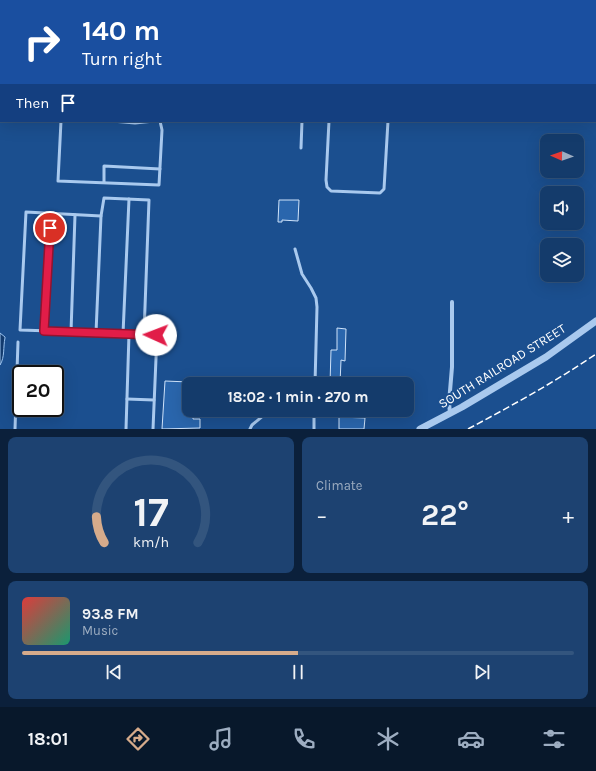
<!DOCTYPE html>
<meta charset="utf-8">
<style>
:root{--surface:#143b6b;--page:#1d4271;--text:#f1f3f6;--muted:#9dadc1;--line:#33557e;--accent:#d6ab8b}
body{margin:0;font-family:Karla,sans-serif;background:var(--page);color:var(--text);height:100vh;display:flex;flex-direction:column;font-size:15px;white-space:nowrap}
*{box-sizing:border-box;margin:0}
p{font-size:13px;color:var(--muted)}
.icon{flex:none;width:22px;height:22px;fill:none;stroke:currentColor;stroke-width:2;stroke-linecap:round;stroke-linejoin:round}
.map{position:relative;height:429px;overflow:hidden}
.sheet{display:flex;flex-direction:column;gap:8px;padding:8px;background:#0b203b;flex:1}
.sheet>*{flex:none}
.top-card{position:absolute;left:0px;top:0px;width:596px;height:122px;box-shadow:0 4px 16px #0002,0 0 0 1px var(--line);background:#1a4fa0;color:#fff;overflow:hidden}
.needle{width:26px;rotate:272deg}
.controls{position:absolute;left:540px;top:134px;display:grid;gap:8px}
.controls a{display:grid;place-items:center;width:44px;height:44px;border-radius:8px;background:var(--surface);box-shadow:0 4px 16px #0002,0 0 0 1px var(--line);font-size:20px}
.speed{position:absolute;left:12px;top:365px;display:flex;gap:8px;font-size:20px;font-weight:700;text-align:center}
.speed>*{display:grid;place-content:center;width:52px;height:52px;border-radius:50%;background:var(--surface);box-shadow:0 4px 16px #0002,0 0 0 1px var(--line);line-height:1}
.speed .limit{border:2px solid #111;border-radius:6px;background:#fff;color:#111}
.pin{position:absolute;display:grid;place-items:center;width:34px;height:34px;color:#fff;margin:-17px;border:2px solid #fff;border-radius:50%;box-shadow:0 1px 4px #0007}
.me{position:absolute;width:44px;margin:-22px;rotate:272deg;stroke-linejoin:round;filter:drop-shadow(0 0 3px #0008)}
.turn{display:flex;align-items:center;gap:14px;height:84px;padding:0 16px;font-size:18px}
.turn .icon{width:52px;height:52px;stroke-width:2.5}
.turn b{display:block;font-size:28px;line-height:34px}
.then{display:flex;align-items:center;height:38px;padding:0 16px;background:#0003;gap:8px;font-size:15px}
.big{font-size:30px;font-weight:700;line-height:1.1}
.sheet .card{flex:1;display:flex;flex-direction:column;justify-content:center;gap:6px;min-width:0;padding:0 14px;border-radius:8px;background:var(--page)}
.sheet .dial{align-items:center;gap:0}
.dial svg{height:104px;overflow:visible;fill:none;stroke:var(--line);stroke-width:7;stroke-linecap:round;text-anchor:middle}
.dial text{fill:var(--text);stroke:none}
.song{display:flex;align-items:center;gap:12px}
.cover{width:48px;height:48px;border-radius:6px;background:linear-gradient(135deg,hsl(0 70% 55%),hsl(160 70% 35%))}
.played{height:4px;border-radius:2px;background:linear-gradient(90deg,var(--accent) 50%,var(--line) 50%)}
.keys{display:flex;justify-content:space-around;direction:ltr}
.heat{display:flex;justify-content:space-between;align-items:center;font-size:22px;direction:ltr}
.sheet .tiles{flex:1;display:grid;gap:8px;grid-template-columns:1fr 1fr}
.card:last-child{grid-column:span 2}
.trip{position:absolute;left:182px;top:377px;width:232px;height:40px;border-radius:8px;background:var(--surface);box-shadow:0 4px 16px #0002,0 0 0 1px var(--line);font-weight:700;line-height:40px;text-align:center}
.menu{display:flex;height:64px;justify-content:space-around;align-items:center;background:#08182b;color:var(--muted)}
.menu .icon{width:28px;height:28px}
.menu .current{color:var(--accent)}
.menu b{font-size:18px;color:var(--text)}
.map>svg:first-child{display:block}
.water{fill:#123a6d;stroke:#9cc4f0}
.building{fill:#2a66ad;stroke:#cfe3fa}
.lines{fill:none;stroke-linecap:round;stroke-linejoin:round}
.path{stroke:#a9c9ee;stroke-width:1;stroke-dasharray:2 3;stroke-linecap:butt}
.service{stroke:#a9c9ee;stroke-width:3}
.minor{stroke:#a9c9ee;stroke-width:4}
.tertiary{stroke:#a9c9ee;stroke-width:7}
.rail{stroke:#fff;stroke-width:1.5;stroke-dasharray:7 3;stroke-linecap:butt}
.route-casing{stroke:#92132f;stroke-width:10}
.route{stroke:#e11d48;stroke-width:7}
.labels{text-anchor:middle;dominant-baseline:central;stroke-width:4;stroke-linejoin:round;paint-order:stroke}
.street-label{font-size:13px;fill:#fff;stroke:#1b4f8f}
</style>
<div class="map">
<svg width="596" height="429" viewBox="0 0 596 429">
<rect width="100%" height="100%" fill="#1b4f8f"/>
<path class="water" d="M0,333L5,337V338C3,347 5,357 0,365Z"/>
<g class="building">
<polygon points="279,200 299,200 298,221 282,220 282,222 278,222"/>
<polygon points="337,328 346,329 345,361 341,360 340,384 330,384 331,350 337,350"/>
<polygon points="165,381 189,382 189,410 193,410 193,419 200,419 200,428 162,429"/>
<polygon points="339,417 365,418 364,429 339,429"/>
</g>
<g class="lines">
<polyline class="path" points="0,89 1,88"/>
<g class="service">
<polyline points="109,1 111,0"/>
<polyline points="153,1 153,0"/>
<polyline points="201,1 201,0"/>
<polyline points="0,33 1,33"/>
<polyline points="61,121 58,181 159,185 162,130 160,121"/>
<polyline points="112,121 135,123 154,121"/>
<polyline points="329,121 326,180 327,187 331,191 380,193 384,189 388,121"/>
<polyline points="301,148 302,121"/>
<polyline points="104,182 104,166 160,169"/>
<polyline points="295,249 302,274 311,288 316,298 317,307 315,384"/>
<polyline points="44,331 50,213"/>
<polyline points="71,332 75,215"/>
<polyline points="96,333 101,216"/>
<polyline points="123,334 129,199"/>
<polyline points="144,334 149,200 104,198 101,216 26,212 20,330 144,334 157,335 153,429"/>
<polyline points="127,399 154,400"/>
<polyline points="314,410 314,429"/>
<polyline points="15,429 18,342"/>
<polyline points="126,429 129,334"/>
<polyline points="250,429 252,425 270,410"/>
</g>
<g class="minor">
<polyline points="17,1 17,0"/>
<polyline points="450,413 449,403 452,367 452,302"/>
</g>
<g class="tertiary">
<polyline points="73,1 74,0"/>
<polyline points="81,1 81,0"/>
<polyline points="0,67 1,66"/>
<polyline points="0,81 1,80"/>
<polyline points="420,429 462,407 546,357 596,321"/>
</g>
<path class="rail" d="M468,429C511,406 555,382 596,354"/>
</g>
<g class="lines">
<defs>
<polyline id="route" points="50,228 44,331 156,335"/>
</defs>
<use href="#route" class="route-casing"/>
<use href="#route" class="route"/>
</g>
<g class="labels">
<g class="street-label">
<text transform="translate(502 366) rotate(-32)">SOUTH RAILROAD STREET</text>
</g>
</g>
</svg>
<div class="controls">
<a><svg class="needle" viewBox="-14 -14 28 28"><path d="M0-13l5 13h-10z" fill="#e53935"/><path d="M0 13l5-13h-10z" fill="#9dadc1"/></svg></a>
<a><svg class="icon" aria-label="sound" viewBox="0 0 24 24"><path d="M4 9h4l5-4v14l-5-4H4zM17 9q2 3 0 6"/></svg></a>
<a><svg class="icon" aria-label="layers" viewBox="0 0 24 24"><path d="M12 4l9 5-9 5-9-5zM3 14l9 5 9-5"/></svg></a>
</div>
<div class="speed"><div class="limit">20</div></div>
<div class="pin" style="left:50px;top:228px;background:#d93025"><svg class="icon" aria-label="arrive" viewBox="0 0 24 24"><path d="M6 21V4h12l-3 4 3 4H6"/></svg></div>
<svg class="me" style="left:156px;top:335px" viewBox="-20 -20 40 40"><circle r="19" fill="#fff"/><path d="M0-13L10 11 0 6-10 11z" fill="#e11d48"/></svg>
<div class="trip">18:02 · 1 min · 270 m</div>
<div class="top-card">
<div class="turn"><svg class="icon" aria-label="right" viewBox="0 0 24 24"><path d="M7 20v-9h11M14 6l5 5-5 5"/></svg><div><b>140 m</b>Turn right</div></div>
<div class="then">Then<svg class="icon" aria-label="arrive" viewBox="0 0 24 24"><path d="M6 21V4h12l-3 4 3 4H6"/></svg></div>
</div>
</div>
<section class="sheet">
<div class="tiles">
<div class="card dial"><svg viewBox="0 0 100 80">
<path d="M14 69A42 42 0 1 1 86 69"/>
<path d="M14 69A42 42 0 0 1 8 49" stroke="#d6ab8b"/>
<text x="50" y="56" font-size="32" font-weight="700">17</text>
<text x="50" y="72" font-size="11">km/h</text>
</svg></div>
<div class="card"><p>Climate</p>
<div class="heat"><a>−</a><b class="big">22°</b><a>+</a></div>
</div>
<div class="card">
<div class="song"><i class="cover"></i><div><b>93.8 FM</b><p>Music</p></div></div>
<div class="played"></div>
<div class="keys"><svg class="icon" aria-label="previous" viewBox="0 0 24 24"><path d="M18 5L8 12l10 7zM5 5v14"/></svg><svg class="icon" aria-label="pause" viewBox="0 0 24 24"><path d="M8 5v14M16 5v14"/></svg><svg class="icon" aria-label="next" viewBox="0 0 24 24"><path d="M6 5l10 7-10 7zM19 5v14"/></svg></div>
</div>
</div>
</section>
<nav class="menu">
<b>18:01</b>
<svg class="icon current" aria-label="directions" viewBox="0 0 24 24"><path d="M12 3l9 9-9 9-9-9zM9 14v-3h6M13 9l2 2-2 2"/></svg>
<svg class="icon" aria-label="music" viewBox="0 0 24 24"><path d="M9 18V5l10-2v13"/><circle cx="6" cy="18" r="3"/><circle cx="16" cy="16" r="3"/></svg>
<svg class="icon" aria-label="phone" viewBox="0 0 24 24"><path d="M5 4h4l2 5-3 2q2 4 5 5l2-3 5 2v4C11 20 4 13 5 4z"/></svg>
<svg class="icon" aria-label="climate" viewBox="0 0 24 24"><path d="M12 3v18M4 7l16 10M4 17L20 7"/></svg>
<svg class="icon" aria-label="car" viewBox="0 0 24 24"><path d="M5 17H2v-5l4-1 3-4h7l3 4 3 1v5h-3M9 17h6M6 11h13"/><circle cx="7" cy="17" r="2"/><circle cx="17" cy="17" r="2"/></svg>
<svg class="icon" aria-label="filters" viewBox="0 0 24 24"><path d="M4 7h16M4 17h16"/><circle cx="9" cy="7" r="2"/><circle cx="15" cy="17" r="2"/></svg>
</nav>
